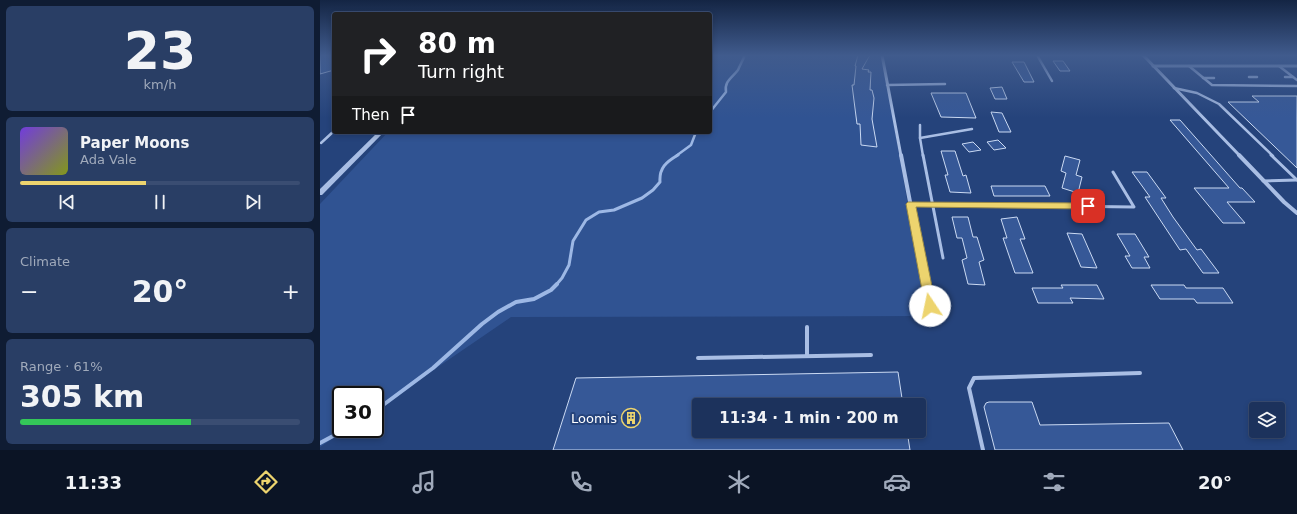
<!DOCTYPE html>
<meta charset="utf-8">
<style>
:root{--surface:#1c325c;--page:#293e65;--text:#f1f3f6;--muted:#a0aabb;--line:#3a4d72;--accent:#edd46e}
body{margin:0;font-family:"DejaVu Sans",sans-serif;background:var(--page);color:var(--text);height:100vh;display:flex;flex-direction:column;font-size:15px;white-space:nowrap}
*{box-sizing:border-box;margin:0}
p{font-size:13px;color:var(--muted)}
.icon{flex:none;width:22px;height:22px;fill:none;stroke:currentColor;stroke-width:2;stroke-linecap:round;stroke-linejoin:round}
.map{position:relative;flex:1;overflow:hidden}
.panel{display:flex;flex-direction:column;gap:6px;padding:6px;background:#0f1c33;width:320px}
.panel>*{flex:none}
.banner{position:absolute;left:12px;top:12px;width:380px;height:122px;border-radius:4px;box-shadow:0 2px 6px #0003,0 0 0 1px var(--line);background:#202124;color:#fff;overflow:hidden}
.tools{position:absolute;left:929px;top:402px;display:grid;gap:8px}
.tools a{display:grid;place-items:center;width:36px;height:36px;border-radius:4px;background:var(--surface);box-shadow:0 2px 6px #0003,0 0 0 1px var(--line);font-size:20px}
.speed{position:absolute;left:12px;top:386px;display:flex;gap:8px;font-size:20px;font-weight:700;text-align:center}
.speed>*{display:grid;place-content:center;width:52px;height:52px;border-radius:50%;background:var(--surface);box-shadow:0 2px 6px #0003,0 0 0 1px var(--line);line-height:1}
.speed .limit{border:2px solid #111;border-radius:6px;background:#fff;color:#111}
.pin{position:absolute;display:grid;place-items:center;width:34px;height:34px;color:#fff;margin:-17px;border-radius:8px;box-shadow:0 2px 6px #0006}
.me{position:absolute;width:44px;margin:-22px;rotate:349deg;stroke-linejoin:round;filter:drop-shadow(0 0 3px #0008)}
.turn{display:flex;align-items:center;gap:14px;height:84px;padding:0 20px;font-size:18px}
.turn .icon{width:52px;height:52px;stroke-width:2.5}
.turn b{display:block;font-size:28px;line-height:34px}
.then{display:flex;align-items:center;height:38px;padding:0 20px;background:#0003;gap:8px;font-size:15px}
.big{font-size:30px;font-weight:600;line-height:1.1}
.panel .card{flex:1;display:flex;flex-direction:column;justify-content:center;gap:6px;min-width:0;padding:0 14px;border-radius:6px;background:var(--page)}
.panel .dial{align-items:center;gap:0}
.dial b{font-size:52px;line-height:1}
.song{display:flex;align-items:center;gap:12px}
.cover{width:48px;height:48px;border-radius:6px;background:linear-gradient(135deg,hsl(260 70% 55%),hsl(70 70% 35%))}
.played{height:4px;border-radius:2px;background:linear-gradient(90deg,var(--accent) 45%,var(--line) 45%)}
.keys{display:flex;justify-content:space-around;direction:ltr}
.heat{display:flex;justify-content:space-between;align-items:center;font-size:22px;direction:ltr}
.charge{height:6px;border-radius:3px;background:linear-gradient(90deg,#34c759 61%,var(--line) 0)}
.trip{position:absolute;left:372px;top:398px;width:234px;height:40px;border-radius:4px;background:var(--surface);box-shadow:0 2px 6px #0003,0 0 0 1px var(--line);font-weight:600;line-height:40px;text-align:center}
.tab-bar{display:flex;height:64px;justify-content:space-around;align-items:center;background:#0b1425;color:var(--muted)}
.tab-bar .icon{width:28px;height:28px}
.tab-bar .selected{color:var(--accent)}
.tab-bar b{font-size:18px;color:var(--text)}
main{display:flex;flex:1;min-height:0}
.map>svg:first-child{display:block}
.green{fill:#305392}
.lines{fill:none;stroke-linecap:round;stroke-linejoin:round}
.stream-far2{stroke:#9db8e5;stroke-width:2.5}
.stream-far1{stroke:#9db8e5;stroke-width:3}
.stream{stroke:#9db8e5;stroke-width:4}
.building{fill:#365897;stroke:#cbdaf3}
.service-far2{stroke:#a9bee4;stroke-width:2.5}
.service-far1{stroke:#a9bee4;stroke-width:3}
.service{stroke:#a9bee4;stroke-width:4}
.minor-far2{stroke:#a9bee4;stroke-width:3}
.minor-far1{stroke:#a9bee4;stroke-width:4}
.minor{stroke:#a9bee4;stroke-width:5}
.tertiary{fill:#a9bee4;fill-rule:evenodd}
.route{fill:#edd46e;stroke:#9a8a48}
.labels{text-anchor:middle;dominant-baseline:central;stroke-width:4;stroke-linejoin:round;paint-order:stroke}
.near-poi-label{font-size:13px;fill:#fff;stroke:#25437b;text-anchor:end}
</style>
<main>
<section class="panel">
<div class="card dial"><b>23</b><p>km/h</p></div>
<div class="card">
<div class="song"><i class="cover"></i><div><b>Paper Moons</b><p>Ada Vale</p></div></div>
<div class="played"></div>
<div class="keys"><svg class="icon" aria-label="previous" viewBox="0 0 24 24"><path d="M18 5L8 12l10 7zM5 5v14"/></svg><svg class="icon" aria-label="pause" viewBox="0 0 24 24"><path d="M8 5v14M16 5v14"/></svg><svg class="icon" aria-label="next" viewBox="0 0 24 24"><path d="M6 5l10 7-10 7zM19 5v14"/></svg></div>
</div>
<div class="card"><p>Climate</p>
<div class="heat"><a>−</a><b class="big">20°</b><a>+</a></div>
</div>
<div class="card"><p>Range · 61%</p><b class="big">305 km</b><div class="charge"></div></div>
</section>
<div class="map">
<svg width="977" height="450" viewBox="0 0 977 450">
<rect width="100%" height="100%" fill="#25437b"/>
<polygon class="green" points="390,55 562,55 607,316 191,317 55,410 55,395 21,395 21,429 27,429 0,447 0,204 68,132 390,132"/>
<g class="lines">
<g class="stream-far2">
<path d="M390,112L406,92C404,81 412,78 418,70C420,65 423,60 425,55"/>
<polyline points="356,156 371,145 376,132"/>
</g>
<path class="stream-far1" d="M236,285L242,278L249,265L253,241L266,220L279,212L294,210L322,198L333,190L340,182C339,168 346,162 358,155"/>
<g class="stream">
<polyline points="55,411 113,368 162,324 178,312 196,302 214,299 231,290 237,284"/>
<polyline points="0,443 26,429"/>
</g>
</g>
<g class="building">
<polygon points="0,55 14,55 14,70 0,74"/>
<polygon points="538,55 550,55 542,69 549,70 548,72 551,72 550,90 552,90 554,98 552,119 557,147 541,145 540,124 537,124 532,85 534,85 536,66 535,66"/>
<polygon points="733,61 743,61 750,71 740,71"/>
<polygon points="692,62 704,62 714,82 704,82"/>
<polygon points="682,87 687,99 675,99 670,88"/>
<polygon points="611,93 646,93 656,118 621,117"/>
<polygon points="932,96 977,96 977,168 908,102 939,102"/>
<polygon points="671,112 682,113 691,132 679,132"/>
<polygon points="850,120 860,120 920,188 922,188 935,202 907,202 925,223 903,223 874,188 909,188"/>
<polygon points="678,140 686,148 674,150 667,142"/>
<polygon points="653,142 661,150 649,152 642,144"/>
<polygon points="621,151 635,151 643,176 646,175 651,193 630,192 625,175 628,175"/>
<polygon points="745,156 760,160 756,175 762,177 758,193 742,188 746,173 741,171"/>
<polygon points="812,172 827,172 846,198 841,198 853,217 877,250 881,249 899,273 883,273 866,249 860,250 825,197 830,197"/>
<polygon points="671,186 725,186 730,196 674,196"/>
<polygon points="632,217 648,217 653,237 657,237 664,260 659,262 665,285 648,284 642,260 647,258 642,238 637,238"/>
<polygon points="697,217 705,239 700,239 713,273 695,273 683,238 687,238 681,219"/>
<polygon points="747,233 762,234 777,268 761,267"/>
<polygon points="797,234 815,234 829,257 824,257 830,268 812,268 805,256 810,256"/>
<polygon points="741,285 777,285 784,299 750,298 753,303 718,303 712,288 743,288"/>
<polygon points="831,285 864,285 866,288 903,288 913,303 877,303 874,299 840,299"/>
<polygon points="578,372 583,405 379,405 379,431 587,431 590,450 233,450 256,378"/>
<polygon points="669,402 712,402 720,425 849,423 863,450 675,450 664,407 666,403"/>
</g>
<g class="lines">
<g class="service-far2">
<polyline points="717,55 732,81"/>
<polyline points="869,66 892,85 977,86"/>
<polyline points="959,66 977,80"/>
<polyline points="929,77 937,77"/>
<polyline points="965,77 973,77"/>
<polyline points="883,78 894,78"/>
<polyline points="567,85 625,84"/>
<polyline points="854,88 877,93 899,104 953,156"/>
<polyline points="600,125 600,138 603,156"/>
<polyline points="600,138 652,129"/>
<polyline points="1,143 14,131"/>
</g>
<g class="service-far1">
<polyline points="603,155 623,258"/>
<polyline points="951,155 977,180"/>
<polyline points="943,181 977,180"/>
<polyline points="591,204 814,207 793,172"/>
</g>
<g class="service">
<polyline points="487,327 487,356"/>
<polyline points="378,358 551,355"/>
<polyline points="663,450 649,388 654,378 820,373"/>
</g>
<g class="minor-far2">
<polyline points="562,55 581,156"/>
<polyline points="823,55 920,156"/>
<polyline points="833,66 977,66"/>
</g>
<g class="minor-far1">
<polyline points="581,155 606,285"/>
<polyline points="919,155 964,202 977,213"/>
</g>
<polyline class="minor" points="606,284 610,306"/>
<polygon class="tertiary" points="58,132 64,132 2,195 0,195 0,189"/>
</g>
<linearGradient id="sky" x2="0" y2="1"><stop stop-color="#142544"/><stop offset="0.47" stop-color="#405b8d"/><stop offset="1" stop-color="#405b8d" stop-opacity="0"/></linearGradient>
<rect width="977" height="118" fill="url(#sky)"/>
<polygon class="route" points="588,202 768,203 772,206 768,209 596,207 616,306 614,308 610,310 607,308 605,306 586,204"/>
<defs>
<symbol id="building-ring" viewBox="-11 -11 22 22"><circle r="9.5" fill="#25437b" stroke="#edd46e" stroke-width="1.5"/><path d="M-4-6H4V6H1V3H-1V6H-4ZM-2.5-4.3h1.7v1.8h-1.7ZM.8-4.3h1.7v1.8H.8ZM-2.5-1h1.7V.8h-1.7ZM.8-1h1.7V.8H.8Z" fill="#edd46e"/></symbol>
</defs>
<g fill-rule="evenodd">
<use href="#building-ring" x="300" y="407" width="22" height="22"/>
</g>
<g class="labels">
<g class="near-poi-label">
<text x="297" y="418">Loomis</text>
</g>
</g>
</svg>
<div class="tools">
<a><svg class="icon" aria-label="layers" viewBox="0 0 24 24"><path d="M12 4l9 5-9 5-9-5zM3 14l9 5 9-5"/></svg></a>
</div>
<div class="speed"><div class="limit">30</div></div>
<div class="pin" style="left:768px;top:206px;background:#d93025"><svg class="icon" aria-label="arrive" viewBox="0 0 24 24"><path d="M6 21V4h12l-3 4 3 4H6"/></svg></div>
<svg class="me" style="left:610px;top:306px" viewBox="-20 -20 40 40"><circle r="19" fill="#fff"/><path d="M0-13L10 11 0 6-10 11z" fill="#edd46e"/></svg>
<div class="trip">11:34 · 1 min · 200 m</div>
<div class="banner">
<div class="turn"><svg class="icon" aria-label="right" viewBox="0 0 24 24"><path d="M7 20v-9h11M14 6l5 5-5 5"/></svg><div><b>80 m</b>Turn right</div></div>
<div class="then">Then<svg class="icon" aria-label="arrive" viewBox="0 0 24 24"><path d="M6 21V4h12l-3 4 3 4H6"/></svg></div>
</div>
</div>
</main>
<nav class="tab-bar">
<b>11:33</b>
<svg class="icon selected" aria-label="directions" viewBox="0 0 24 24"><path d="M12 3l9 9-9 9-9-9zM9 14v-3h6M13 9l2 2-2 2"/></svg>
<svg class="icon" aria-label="music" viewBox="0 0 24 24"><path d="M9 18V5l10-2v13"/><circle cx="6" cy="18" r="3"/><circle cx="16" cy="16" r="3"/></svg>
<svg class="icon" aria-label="phone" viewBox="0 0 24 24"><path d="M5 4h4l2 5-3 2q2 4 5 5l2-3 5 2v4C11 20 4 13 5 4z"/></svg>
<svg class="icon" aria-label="climate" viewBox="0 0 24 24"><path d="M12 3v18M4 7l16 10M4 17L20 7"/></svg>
<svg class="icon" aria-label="car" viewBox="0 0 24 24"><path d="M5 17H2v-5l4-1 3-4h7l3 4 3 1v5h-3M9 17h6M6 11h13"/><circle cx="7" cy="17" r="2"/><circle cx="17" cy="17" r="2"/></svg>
<svg class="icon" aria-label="filters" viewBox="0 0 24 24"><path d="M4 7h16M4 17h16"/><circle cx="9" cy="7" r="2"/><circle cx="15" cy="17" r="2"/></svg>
<b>20°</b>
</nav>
